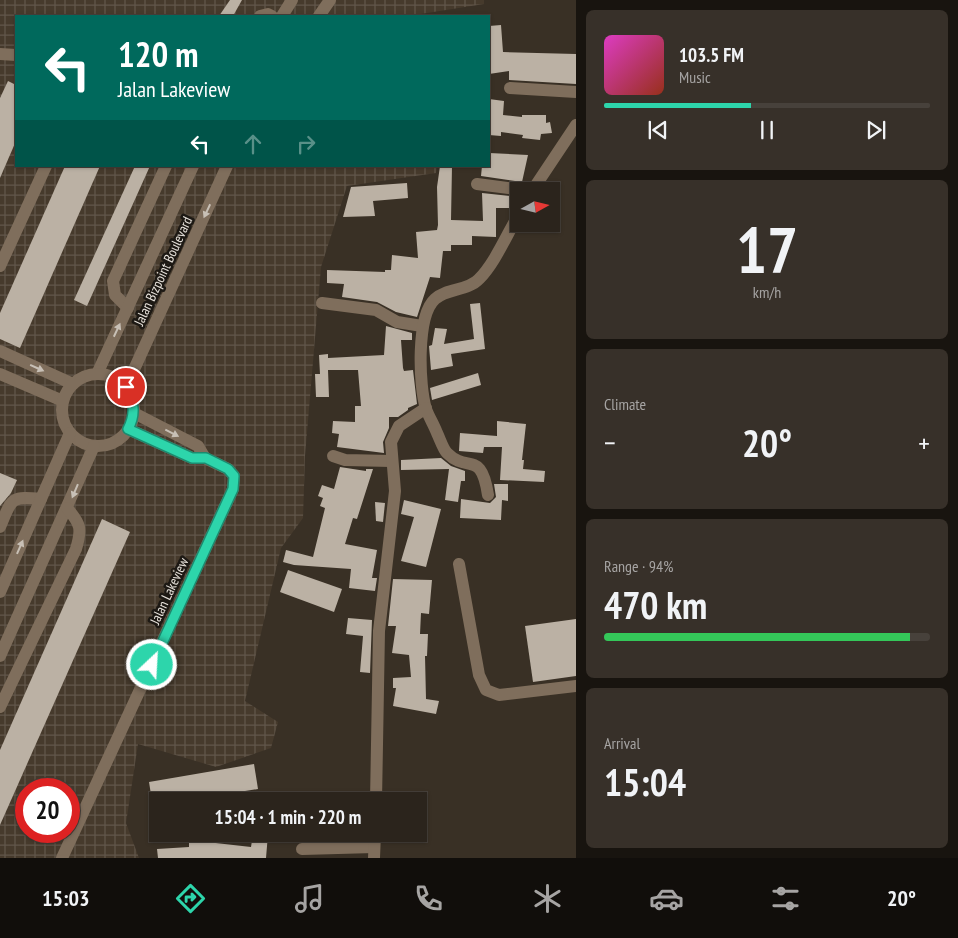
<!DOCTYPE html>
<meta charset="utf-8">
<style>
:root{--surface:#2b241c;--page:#373029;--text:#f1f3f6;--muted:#a6a4a3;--line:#47413b;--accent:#2dd5ab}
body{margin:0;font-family:"PT Sans Narrow",sans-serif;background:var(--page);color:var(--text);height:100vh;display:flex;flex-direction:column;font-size:19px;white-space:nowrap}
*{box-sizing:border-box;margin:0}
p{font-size:16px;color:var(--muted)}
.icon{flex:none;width:28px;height:28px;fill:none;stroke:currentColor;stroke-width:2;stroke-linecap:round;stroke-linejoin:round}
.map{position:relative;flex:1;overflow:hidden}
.side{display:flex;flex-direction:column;gap:10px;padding:10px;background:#18140f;width:382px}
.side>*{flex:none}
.hud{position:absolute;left:15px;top:15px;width:475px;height:152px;border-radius:0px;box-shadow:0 1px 4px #0004,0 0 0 1px var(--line);background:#00695c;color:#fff;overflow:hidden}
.needle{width:32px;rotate:82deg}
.fabs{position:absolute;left:510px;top:182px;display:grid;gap:10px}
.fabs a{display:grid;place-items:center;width:50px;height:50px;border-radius:0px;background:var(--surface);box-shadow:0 1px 4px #0004,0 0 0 1px var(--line);font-size:25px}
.speed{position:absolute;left:15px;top:778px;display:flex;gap:10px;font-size:25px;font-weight:700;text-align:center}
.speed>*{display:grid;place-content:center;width:65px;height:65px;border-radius:50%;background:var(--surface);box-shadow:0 1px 4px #0004,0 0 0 1px var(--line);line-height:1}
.speed .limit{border:8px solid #d22;background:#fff;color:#111}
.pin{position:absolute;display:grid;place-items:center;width:42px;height:42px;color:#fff;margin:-21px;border:2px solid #fff;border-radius:50%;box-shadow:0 1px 5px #0007}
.me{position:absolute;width:55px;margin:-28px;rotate:25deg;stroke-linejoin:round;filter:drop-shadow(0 0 4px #0008)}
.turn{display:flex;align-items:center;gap:18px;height:105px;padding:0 20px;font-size:22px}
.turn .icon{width:65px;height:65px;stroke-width:2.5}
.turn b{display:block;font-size:35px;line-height:42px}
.lanes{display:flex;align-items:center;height:48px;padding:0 20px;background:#0003;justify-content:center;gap:25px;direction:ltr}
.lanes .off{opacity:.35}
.big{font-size:38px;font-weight:600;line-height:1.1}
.side .widget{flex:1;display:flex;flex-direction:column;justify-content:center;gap:8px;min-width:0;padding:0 18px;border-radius:8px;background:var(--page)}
.side .dial{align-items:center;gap:0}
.dial b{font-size:65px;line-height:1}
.song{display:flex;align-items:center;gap:15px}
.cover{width:60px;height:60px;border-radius:8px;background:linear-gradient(135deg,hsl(310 70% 55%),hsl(10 70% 35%))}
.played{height:5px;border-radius:2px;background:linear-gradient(90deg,var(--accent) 45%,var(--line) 45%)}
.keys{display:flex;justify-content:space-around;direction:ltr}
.heat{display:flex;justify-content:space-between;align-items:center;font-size:28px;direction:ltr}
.charge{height:8px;border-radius:4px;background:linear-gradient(90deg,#34c759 94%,var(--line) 0)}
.trip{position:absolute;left:149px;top:792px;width:278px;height:50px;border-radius:0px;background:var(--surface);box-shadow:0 1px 4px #0004,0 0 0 1px var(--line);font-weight:600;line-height:50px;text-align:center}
.tabs{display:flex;height:80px;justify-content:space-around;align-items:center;background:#110e0b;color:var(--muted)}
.tabs .icon{width:35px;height:35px}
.tabs .current{color:var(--accent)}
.tabs b{font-size:22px;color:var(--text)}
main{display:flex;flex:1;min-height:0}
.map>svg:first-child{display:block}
.industrial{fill:url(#industrial-grid);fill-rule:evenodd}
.building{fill:#bbb1a4}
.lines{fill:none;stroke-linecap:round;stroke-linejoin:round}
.minor{stroke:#7f6e5c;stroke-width:12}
.oneway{fill:#c8c0b6}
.route-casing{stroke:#1d8a6f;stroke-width:12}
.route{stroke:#2dd5ab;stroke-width:9}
.labels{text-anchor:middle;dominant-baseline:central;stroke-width:5;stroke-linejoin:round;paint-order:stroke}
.street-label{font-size:14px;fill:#e8e3dc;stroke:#1d1914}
</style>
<main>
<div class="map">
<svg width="576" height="858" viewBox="0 0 576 858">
<defs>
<pattern id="industrial-grid" width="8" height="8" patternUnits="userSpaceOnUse" patternTransform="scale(1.25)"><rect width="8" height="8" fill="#463a2c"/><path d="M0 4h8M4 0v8" fill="none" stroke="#61564a"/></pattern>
</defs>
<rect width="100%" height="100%" fill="#393025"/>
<path class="industrial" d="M0,0H484V4L408,16H16V166H437L436,173L347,186L321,267L305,456L303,518L281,548L245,701L278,722L271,748L216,767L138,744L126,823L139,858H0ZM26,789H69V831H26Z"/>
<g class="building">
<polygon points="230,0 242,0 233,16 219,16"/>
<polygon points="501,25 503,52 576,54 576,84 509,80 509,71 489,74 489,26"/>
<polygon points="8,81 16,85 16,141 0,178 0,98"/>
<polygon points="489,99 504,101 503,115 522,117 522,115 546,115 546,123 550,122 552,133 541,134 540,140 522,138 523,135 501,132 501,136 489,135"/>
<polygon points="489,153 528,155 522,182 481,176 482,166 489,166"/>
<polygon points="65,166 100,166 20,348 0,339 0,313"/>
<polygon points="135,166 150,166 87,306 74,300"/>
<polygon points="440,166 452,166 451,220 483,221 482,193 510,196 510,208 496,208 496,237 472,236 472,245 451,245 451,251 443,251 440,278 430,277 417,317 396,312 377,302 342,297 344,284 327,283 327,270 385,272 385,270 391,270 392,255 418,258 416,232 437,230 438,225 437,187"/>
<polygon points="407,183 408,198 373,201 375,216 343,217 351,187"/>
<polygon points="480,303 485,349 451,354 453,366 431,370 429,346 432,345 435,328 447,329 444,344 474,339 470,304"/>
<polygon points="386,326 412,333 412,340 401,340 403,368 404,371 413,370 417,404 408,408 408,410 398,417 389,417 389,428 383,442 384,453 337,447 339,434 332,433 333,421 355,422 355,406 361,406 358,370 328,370 329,397 316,397 315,374 320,374 319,355 328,354 328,358 384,355"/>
<polygon points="478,373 481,385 432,400 430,388"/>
<polygon points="497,421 526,424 522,460 524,460 523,469 545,471 544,482 500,480 502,447 484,447 483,453 459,451 460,433 497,436"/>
<polygon points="441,458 451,466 465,471 465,481 461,481 458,502 445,500 449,469 401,470 401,460"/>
<polygon points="340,467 366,471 366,469 373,469 357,519 353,518 345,544 377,550 372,578 377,578 375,591 349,588 351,569 294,565 283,562 286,550 313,557 325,508 320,506 323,498 318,496 322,485 334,489"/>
<polygon points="0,473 17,480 11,493 0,506"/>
<polygon points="494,484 508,484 508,501 502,500 501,520 460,518 461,499 490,503 496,497"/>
<polygon points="404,500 441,509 426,567 401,561 414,517 401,514"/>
<polygon points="375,502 385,503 383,522 376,521"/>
<polygon points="102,519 130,532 0,825 0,750"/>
<polygon points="288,570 342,589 334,612 280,592"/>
<polygon points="393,579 432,580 429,614 421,613 420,634 428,634 427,656 425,656 426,699 439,701 436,714 393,706 396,688 393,688 393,678 411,677 409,655 392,653 396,626 388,626"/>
<polygon points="348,618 372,620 370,673 360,672 363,636 346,634"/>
<polygon points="576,619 576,676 533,682 525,626"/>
<polygon points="254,764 258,789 182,801 152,801 149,782"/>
<polygon points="253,834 268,834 266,858 158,858 157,849 189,847 189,840 251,847"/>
<polygon points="316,834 367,834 367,839 316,840"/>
</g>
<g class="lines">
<g class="minor">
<polyline points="260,16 268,14 272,16"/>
<polyline points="282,16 292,0"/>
<polyline points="319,16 330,0"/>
<polyline points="0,54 16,55"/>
<polyline points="510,88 576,92"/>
<polyline points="477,184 532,191 576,125"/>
<polyline points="0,266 46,166"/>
<polyline points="322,303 376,310 397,322 422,326"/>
<polyline points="128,308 115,295 113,281 166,166"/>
<polyline points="0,351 73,384"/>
<polyline points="0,374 63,401"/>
<polyline points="97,374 193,166"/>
<circle cx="98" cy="410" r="36"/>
<polyline points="126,387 227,166"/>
<polyline points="134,413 198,446 205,458"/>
<polyline points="333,456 345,460 391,461"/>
<path d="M488,495C481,449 468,474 447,453C443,449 440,439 437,433C434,425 429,417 426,409C419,386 416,316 435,299C447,288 468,291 479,279C495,263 507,234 519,214"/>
<path d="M0,527C12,499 9,496 41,499"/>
<polyline points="459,564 479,675 486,690 499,695 576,686"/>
<polyline points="0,592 70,433"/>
<polyline points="0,656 94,446"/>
<path d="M0,707L76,549C82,529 81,524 67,508"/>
<polyline points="376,801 379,631 395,491 391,442 399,426 426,408"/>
<polyline points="302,849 374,847"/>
<polyline points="62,858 233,489 234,476 228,469 205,458 192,458 128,429"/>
<polyline points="374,858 375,834"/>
</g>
</g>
<defs><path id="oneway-solid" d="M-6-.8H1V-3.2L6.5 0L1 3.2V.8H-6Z" transform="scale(1.25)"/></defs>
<g class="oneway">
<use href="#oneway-solid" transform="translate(207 211) rotate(115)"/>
<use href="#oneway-solid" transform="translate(117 330) rotate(-65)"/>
<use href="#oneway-solid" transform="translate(37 368) rotate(24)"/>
<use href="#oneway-solid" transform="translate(172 433) rotate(27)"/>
<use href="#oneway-solid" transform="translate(75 491) rotate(113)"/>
<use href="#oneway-solid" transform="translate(20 547) rotate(-66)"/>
</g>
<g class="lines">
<defs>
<path id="route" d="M126,387C134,402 136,414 128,429L192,458H206L228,469L234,476L233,489L152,665"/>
</defs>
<use href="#route" class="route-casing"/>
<use href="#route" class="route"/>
</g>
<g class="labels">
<g class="street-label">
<text transform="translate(163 271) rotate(-65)">Jalan Bizpoint Boulevard</text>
<text transform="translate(169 591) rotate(-65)">Jalan Lakeview</text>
</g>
</g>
</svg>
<div class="fabs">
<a><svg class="needle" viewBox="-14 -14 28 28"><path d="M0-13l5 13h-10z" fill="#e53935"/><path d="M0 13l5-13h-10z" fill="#a6a4a3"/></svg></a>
</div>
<div class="speed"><div class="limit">20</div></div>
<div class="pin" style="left:126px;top:387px;background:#d93025"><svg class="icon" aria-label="arrive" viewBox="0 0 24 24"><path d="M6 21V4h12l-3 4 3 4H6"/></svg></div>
<svg class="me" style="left:152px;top:665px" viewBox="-20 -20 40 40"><circle r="17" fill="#2dd5ab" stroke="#fff" stroke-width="3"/><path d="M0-11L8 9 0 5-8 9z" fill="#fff"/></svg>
<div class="trip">15:04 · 1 min · 220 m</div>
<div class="hud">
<div class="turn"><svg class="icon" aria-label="left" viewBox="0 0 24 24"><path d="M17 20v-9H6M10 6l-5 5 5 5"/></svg><div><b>120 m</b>Jalan Lakeview</div></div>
<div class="lanes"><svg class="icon" aria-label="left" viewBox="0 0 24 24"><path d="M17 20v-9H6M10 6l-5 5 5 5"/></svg><svg class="icon off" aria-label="ahead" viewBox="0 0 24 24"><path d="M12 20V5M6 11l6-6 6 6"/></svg><svg class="icon off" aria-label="right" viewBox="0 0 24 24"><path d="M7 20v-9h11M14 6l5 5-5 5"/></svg></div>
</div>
</div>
<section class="side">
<div class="widget">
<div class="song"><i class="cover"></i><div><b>103.5 FM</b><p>Music</p></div></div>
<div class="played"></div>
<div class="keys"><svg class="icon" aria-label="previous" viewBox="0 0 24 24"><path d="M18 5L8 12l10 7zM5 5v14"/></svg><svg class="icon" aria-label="pause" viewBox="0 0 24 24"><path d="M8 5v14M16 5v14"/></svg><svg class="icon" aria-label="next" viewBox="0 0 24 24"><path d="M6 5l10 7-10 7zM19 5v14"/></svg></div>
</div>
<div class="widget dial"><b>17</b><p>km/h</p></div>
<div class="widget"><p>Climate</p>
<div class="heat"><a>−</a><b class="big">20°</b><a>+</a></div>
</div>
<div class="widget"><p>Range · 94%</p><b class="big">470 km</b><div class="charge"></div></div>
<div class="widget"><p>Arrival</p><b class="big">15:04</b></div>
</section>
</main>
<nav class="tabs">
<b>15:03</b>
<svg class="icon current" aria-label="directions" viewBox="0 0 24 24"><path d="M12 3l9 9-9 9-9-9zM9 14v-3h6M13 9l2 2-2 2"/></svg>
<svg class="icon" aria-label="music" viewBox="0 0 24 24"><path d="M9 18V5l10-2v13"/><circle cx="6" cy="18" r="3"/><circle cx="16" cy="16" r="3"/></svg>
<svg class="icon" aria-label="phone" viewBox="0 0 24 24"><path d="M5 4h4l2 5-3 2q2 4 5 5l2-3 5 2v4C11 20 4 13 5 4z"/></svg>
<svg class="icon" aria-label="climate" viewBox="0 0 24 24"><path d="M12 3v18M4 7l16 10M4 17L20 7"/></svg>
<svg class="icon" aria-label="car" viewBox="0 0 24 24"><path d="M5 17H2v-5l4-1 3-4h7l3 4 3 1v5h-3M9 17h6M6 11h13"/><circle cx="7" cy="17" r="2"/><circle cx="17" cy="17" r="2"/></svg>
<svg class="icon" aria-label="filters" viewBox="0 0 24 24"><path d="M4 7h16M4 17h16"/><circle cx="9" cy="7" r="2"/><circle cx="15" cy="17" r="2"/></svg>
<b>20°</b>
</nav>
